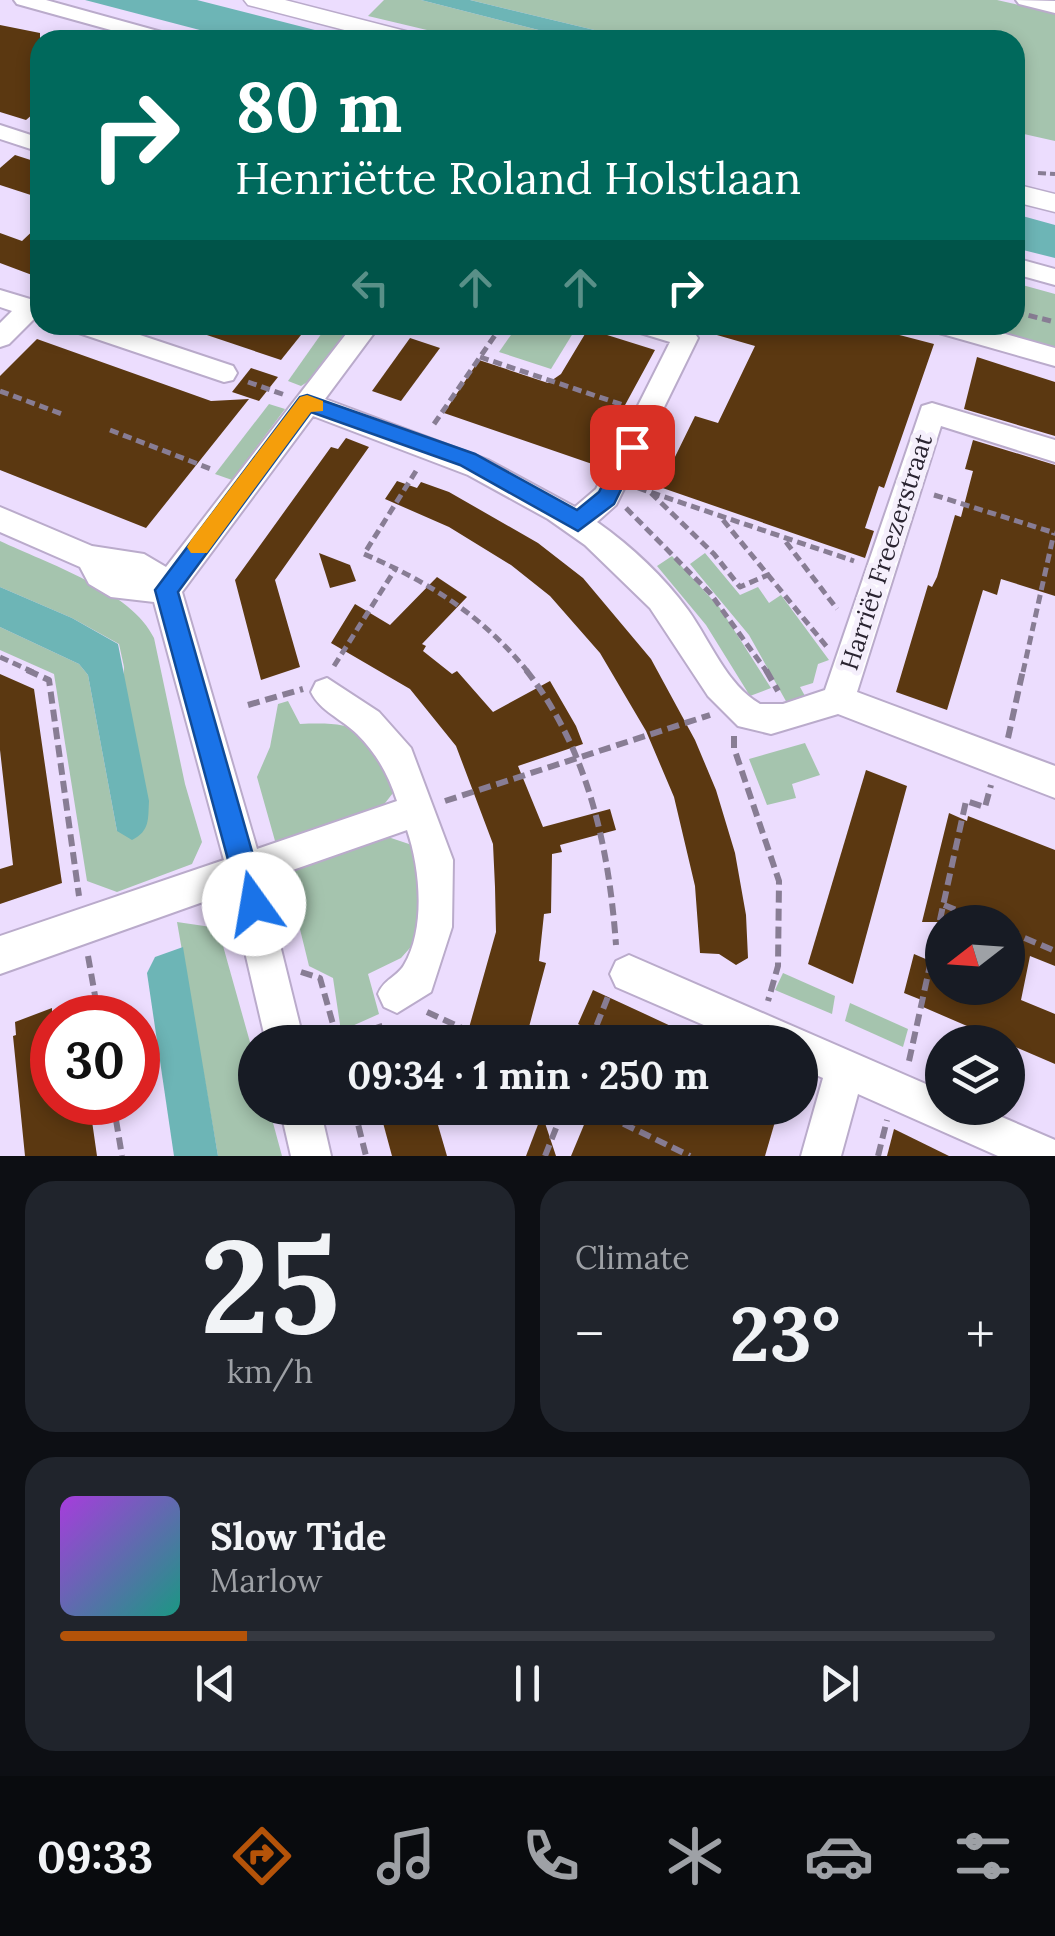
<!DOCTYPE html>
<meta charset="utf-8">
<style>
:root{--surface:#171b24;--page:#20242c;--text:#f1f3f6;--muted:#9ea1a6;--line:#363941;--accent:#b45309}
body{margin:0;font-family:Lora,serif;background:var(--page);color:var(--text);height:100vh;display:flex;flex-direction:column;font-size:38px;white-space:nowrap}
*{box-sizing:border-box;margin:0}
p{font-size:32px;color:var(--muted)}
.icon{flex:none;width:55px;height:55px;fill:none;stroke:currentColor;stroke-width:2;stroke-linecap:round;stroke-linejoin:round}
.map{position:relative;height:1156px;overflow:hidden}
.drawer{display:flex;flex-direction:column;gap:25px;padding:25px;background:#0d0f14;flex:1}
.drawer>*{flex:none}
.banner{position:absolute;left:30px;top:30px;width:995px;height:305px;border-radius:30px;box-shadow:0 5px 15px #0003;background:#00695c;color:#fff;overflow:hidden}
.needle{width:65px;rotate:253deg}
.tools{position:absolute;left:925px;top:905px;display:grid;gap:20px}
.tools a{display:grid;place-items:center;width:100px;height:100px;border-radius:50%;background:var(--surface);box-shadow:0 5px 15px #0003;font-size:50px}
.speed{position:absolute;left:30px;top:995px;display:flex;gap:20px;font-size:50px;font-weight:700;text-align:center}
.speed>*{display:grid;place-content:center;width:130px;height:130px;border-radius:50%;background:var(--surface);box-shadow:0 5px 15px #0003;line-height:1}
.speed .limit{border:15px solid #d22;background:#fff;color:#111}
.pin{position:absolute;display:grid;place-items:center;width:85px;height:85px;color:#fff;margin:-42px;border-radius:20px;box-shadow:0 5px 15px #0006}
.me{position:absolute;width:110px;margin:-55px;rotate:347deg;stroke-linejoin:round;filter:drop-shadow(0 0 8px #0008)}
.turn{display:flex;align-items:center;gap:35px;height:210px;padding:0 40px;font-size:45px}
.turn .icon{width:130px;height:130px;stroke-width:2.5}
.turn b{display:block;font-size:70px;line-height:85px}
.lanes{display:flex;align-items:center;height:95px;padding:0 40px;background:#0003;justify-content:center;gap:50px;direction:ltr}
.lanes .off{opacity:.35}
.big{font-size:75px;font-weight:700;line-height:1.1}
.drawer .widget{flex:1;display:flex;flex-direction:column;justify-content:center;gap:15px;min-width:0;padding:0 35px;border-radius:30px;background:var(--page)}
.drawer .dial{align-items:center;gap:0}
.dial b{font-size:130px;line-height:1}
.song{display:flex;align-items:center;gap:30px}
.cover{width:120px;height:120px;border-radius:15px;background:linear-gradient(135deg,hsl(280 70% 55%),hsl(170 70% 35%))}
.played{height:10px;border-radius:5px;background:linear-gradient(90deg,var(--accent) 20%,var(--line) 20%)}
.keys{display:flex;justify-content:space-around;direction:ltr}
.heat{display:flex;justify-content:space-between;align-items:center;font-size:55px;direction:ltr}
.drawer .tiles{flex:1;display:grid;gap:25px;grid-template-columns:1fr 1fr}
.widget:last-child{grid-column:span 2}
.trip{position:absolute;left:238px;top:1025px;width:580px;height:100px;border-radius:50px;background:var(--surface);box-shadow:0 5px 15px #0003;font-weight:700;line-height:100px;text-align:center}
.menu{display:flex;height:160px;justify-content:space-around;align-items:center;background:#090b0e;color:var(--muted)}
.menu .icon{width:70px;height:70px}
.menu .active{color:var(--accent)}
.menu b{font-size:45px;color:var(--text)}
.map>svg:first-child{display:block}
.green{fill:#a5c4ae}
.water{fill:#6db5b6}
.building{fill:#5b3811}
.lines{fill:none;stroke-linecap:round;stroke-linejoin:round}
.minor-casing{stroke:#baabcb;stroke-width:4}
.tertiary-casing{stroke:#baabcb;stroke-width:3}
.path-far2{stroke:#887d94;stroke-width:4;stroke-dasharray:8 4;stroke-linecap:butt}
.path-far1{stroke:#887d94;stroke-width:5;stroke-dasharray:9 5;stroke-linecap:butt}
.path{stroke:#887d94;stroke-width:6;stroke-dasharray:12 6;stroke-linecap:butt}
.minor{fill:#fff;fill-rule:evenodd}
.tertiary{fill:#fff;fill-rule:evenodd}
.route{fill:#1a73e8;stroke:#114b97;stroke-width:2.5}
.slow{fill:#f59e0b}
.labels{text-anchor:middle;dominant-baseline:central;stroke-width:10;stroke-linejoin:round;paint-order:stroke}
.street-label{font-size:25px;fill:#2a2431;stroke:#f5effc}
</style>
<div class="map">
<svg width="1055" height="1156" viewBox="0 0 1055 1156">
<rect width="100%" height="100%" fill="#ecddfe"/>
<g class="green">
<polygon points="384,0 421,0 578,40 469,40 368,16"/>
<polygon points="470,0 997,0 1055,13 1055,141 1015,132 1015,40 636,40"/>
<polygon points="1015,283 1055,294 1055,347 977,325 1015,325"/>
<polygon points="339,325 356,325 318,375 301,386 288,381 324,330"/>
<polygon points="518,325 578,325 551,369 499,352"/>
<polygon points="269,404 285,409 232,480 215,474"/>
<path d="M0,541C46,563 132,591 154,638L185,784L202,842L192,864L117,892L87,881L54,674L0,650V627L79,664L88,675L117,831L124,667L119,644L72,618L0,587Z"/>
<polygon points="705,553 740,595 758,587 769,603 781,595 829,660 818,664 813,683 800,687 805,696 787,703 749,635 690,564"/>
<polygon points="672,556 720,608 771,688 750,696 706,625 657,566"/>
<path d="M288,701L300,724C368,721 361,733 400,784L382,807L277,848L257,777L270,747L278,704Z"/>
<polygon points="805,743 820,775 792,784 796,798 767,805 749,759"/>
<polygon points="388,837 421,848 417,940 401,958 368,974 379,1014 341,1031 333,978 309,966 286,872"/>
<polygon points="177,922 218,928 255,1060 255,1108 269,1108 282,1156 218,1156"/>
<polygon points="783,973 835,996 832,1014 775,990"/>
<polygon points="850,1003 908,1029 903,1047 845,1021"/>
</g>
<g class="water">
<polygon points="85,0 197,0 354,40 238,40"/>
<polygon points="421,0 470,0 636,40 578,40"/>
<polygon points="1015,214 1055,225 1055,258 1015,248"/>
<path d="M0,587L72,618L118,644L149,801C148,819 150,831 132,840L117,831L88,675L79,664L0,627Z"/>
<polygon points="183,947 218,1156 174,1156 147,973 155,957"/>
</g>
<g class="building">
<polygon points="0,25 40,33 40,108 26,120 0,112"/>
<polygon points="15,155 40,163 40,198 0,185 0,168"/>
<polygon points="40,224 40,278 0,263 0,233 22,241"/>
<polygon points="190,325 309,325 281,360 189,329"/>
<polygon points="704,325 861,325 934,344 884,488 879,486 865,528 874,531 865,558 651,484 663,460 672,463 695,416 718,423 755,346 703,331"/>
<polygon points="588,329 655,350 606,440 611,442 598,466 444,413 479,360 548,383 561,374"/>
<polygon points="410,338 440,348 401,401 372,391"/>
<polygon points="37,339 211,401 249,399 146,528 0,470 0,376"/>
<polygon points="977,357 1055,382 1055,436 964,409"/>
<polygon points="251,368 278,377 259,401 232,392"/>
<polygon points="346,438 369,447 275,580 300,667 261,680 235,580 331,447 338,449"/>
<polygon points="973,440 1055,465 1055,596 1001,579 997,595 983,590 947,710 896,692 928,585 932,587 937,577 955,515 961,517 973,471 965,469"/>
<polygon points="397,481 417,488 421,482 449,492 538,543 583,578 651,659 695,740 716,790 735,853 746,915 748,958 736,965 719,954 700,953 695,886 674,797 646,731 600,653 550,596 511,565 449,527 385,499"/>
<polygon points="319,553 350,565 356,581 330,588"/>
<polygon points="437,577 467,597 422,644 426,646 423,651 452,674 457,671 493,712 550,681 576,726 583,744 518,766 543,827 610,809 616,830 560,845 562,852 552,854 551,913 544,914 539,961 546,963 525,1042 465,1042 496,932 495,887 493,844 456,746 410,689 331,643 355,604 390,625"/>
<polygon points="0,674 34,689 62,883 0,904 0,869 13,865 0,750"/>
<polygon points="866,770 907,786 853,984 808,964"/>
<polygon points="949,813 967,821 968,816 1055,850 1055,966 1030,956 1021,1000 1055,1014 1055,1064 923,1007 924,1001 904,993 914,954 942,966 942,988 1008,988 1008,922 997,922 964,909 961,922 922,922"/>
<polygon points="593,990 645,1014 705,1042 600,1042 603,1037 578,1024"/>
<polygon points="52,1008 52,1102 96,1102 92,1121 97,1156 25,1156 13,1036 16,1035 15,1022"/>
<polygon points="379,1108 433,1108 447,1156 392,1156"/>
<polygon points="591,1108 779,1108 765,1156 571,1156"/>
<polygon points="542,1114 556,1156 526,1156"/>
<polygon points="894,1129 949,1156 887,1156"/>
</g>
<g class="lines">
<defs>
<g id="minor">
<polygon points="14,0 46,0 176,36 179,40 147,40 17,4"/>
<polygon points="1016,0 1055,1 1055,13 1019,4"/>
<polygon points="0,125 40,138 40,152 0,139"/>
<polygon points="1015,258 1055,269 1055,285 1015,274"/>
<polygon points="0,290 40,302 40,320 35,318 9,344 0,347 0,323 12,311 0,307"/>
<polygon points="69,325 110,325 233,366 237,373 233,380 224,382 73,331"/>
<path d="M353,325H380L325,399L488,460L575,507L596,489L670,342L634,331L630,325H672L694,332L698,338L616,505L597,522C631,546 664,577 688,610C711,642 726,684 760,704H783L825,690L922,406L932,403L1055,440V462L941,426L857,692L1055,766V798L838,714L771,734L738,726L708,696L650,608L585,545L548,519L468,475L313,416L182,592L257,849L397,801C388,774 377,754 357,734C342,719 320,711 311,692L316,682L327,678L379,712L411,748L453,860L452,927L431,992L397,1013L384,1007L378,994C384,979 397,977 404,965C426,928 420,868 407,830L264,880L304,1042H266L231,892L0,974V936L224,860L154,602L111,597L89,584L80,567L0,532V507L92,546L144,554L166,567Z"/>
<polygon points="928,325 973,325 1055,348 1055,366 932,331"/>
<polygon points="629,955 942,1091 942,1108 981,1108 1055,1140 1055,1156 998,1156 858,1094 841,1156 801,1156 823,1078 800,1068 800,1042 743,1042 616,987 610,974 616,961"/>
<polygon points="280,1108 320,1108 331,1156 291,1156"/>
</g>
<g id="tertiary">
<polygon points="244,0 285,0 421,35 424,40 383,40 248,5"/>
<polygon points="1015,184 1055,194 1055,212 1015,202"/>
</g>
</defs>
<use href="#minor" class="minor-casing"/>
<use href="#tertiary" class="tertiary-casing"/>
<g class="path-far2">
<polyline points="435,33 461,40"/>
<polyline points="1038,173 1055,174"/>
</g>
<g class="path-far1">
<polyline points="1015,312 1055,322"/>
<polyline points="472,325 496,333"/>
<polyline points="480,357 626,406"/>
<polyline points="248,382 285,395"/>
<polyline points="0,391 62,414"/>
<polyline points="434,424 502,325"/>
<polyline points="110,430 211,469"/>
<path d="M416,471L364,554C429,582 483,616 528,672"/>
<polyline points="638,488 854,561"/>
<polyline points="651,493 714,554 740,587 770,574"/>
<polyline points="934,495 1055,533"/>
<polyline points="626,508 710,593 767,672"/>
<polyline points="723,520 827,647"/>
<polyline points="786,542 837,609"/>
<polyline points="0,657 33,672"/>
<polyline points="334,666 396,568"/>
<polyline points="1023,672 1054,533"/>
</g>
<g class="path">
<polyline points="27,670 49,680 79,896"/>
<path d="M526,670C588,749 609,847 616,945"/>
<polyline points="766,670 778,691"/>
<polyline points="248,705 303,689"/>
<polyline points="734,736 734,748 779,881 778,966 768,1001"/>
<polyline points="1008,738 1023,670"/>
<polyline points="445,801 710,715"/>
<polyline points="944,905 986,922"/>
<polyline points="1008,931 1055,951"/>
<polyline points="88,956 99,1018"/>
<polyline points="301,972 320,978 338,1042"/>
<polyline points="427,1012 492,1042"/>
<polyline points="337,1041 388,1024"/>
<polyline points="590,1042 609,994"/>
<polyline points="909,1061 966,801 985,807 991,785"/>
<polyline points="113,1102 122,1156"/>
<polyline points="354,1108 366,1156"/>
<polyline points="591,1108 690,1156"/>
<polyline points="545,1156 564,1108"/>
<polyline points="878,1156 887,1120"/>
</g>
<use href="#minor" class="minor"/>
<use href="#tertiary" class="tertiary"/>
</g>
<polygon class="route" points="307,395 475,454 577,510 599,492 625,441 639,441 642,447 614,504 578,531 460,465 311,412 178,592 267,904 263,914 254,918 244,914 240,904 155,590 300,397"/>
<polygon class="slow" points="307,395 323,401 323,411 311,412 207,553 191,553 187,547 191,540 300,397"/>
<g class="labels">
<g class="street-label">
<text transform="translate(886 552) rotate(-72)">Harriët Freezerstraat</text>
</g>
</g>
</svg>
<div class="tools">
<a><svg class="needle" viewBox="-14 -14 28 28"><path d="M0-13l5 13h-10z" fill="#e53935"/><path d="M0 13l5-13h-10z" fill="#9ea1a6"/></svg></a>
<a><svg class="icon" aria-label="layers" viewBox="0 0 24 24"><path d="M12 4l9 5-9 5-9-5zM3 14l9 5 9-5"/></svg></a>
</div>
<div class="speed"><div class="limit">30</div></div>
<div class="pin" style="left:632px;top:447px;background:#d93025"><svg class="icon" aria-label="arrive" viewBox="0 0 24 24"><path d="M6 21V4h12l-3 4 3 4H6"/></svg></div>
<svg class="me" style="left:254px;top:904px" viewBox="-20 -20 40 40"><circle r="19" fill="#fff"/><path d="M0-13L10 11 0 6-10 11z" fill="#1a73e8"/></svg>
<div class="trip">09:34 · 1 min · 250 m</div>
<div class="banner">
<div class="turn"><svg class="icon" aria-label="right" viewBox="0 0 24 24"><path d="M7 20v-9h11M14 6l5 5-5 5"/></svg><div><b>80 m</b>Henriëtte Roland Holstlaan</div></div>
<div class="lanes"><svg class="icon off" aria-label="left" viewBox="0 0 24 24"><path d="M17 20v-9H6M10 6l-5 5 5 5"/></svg><svg class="icon off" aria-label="ahead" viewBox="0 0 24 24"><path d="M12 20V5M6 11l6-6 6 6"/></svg><svg class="icon off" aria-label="ahead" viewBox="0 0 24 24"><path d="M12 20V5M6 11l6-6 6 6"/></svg><svg class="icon" aria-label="right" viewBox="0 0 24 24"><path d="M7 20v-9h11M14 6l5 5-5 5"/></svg></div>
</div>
</div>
<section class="drawer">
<div class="tiles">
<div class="widget dial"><b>25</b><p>km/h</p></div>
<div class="widget"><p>Climate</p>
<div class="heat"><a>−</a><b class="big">23°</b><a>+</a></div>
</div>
<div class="widget">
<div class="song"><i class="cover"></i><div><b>Slow Tide</b><p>Marlow</p></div></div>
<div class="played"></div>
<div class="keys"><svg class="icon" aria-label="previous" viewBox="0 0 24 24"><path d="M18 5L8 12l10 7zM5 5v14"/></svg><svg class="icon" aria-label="pause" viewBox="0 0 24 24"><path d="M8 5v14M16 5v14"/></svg><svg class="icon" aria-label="next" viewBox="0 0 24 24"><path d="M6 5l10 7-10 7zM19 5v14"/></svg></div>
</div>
</div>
</section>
<nav class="menu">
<b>09:33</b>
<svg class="icon active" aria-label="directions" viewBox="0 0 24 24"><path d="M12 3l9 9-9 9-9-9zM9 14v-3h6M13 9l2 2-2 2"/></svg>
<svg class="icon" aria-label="music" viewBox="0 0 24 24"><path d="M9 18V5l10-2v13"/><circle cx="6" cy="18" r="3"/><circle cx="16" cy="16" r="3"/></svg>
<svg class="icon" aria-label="phone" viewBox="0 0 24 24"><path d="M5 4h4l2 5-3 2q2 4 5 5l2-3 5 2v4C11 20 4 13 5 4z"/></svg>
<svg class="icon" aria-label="climate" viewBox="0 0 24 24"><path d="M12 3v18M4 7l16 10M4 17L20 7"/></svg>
<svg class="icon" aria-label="car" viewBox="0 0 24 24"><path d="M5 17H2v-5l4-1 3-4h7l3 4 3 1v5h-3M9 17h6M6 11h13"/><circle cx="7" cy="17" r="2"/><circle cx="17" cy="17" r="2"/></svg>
<svg class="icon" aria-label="filters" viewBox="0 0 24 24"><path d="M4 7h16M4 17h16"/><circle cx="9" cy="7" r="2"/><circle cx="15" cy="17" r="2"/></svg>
</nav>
